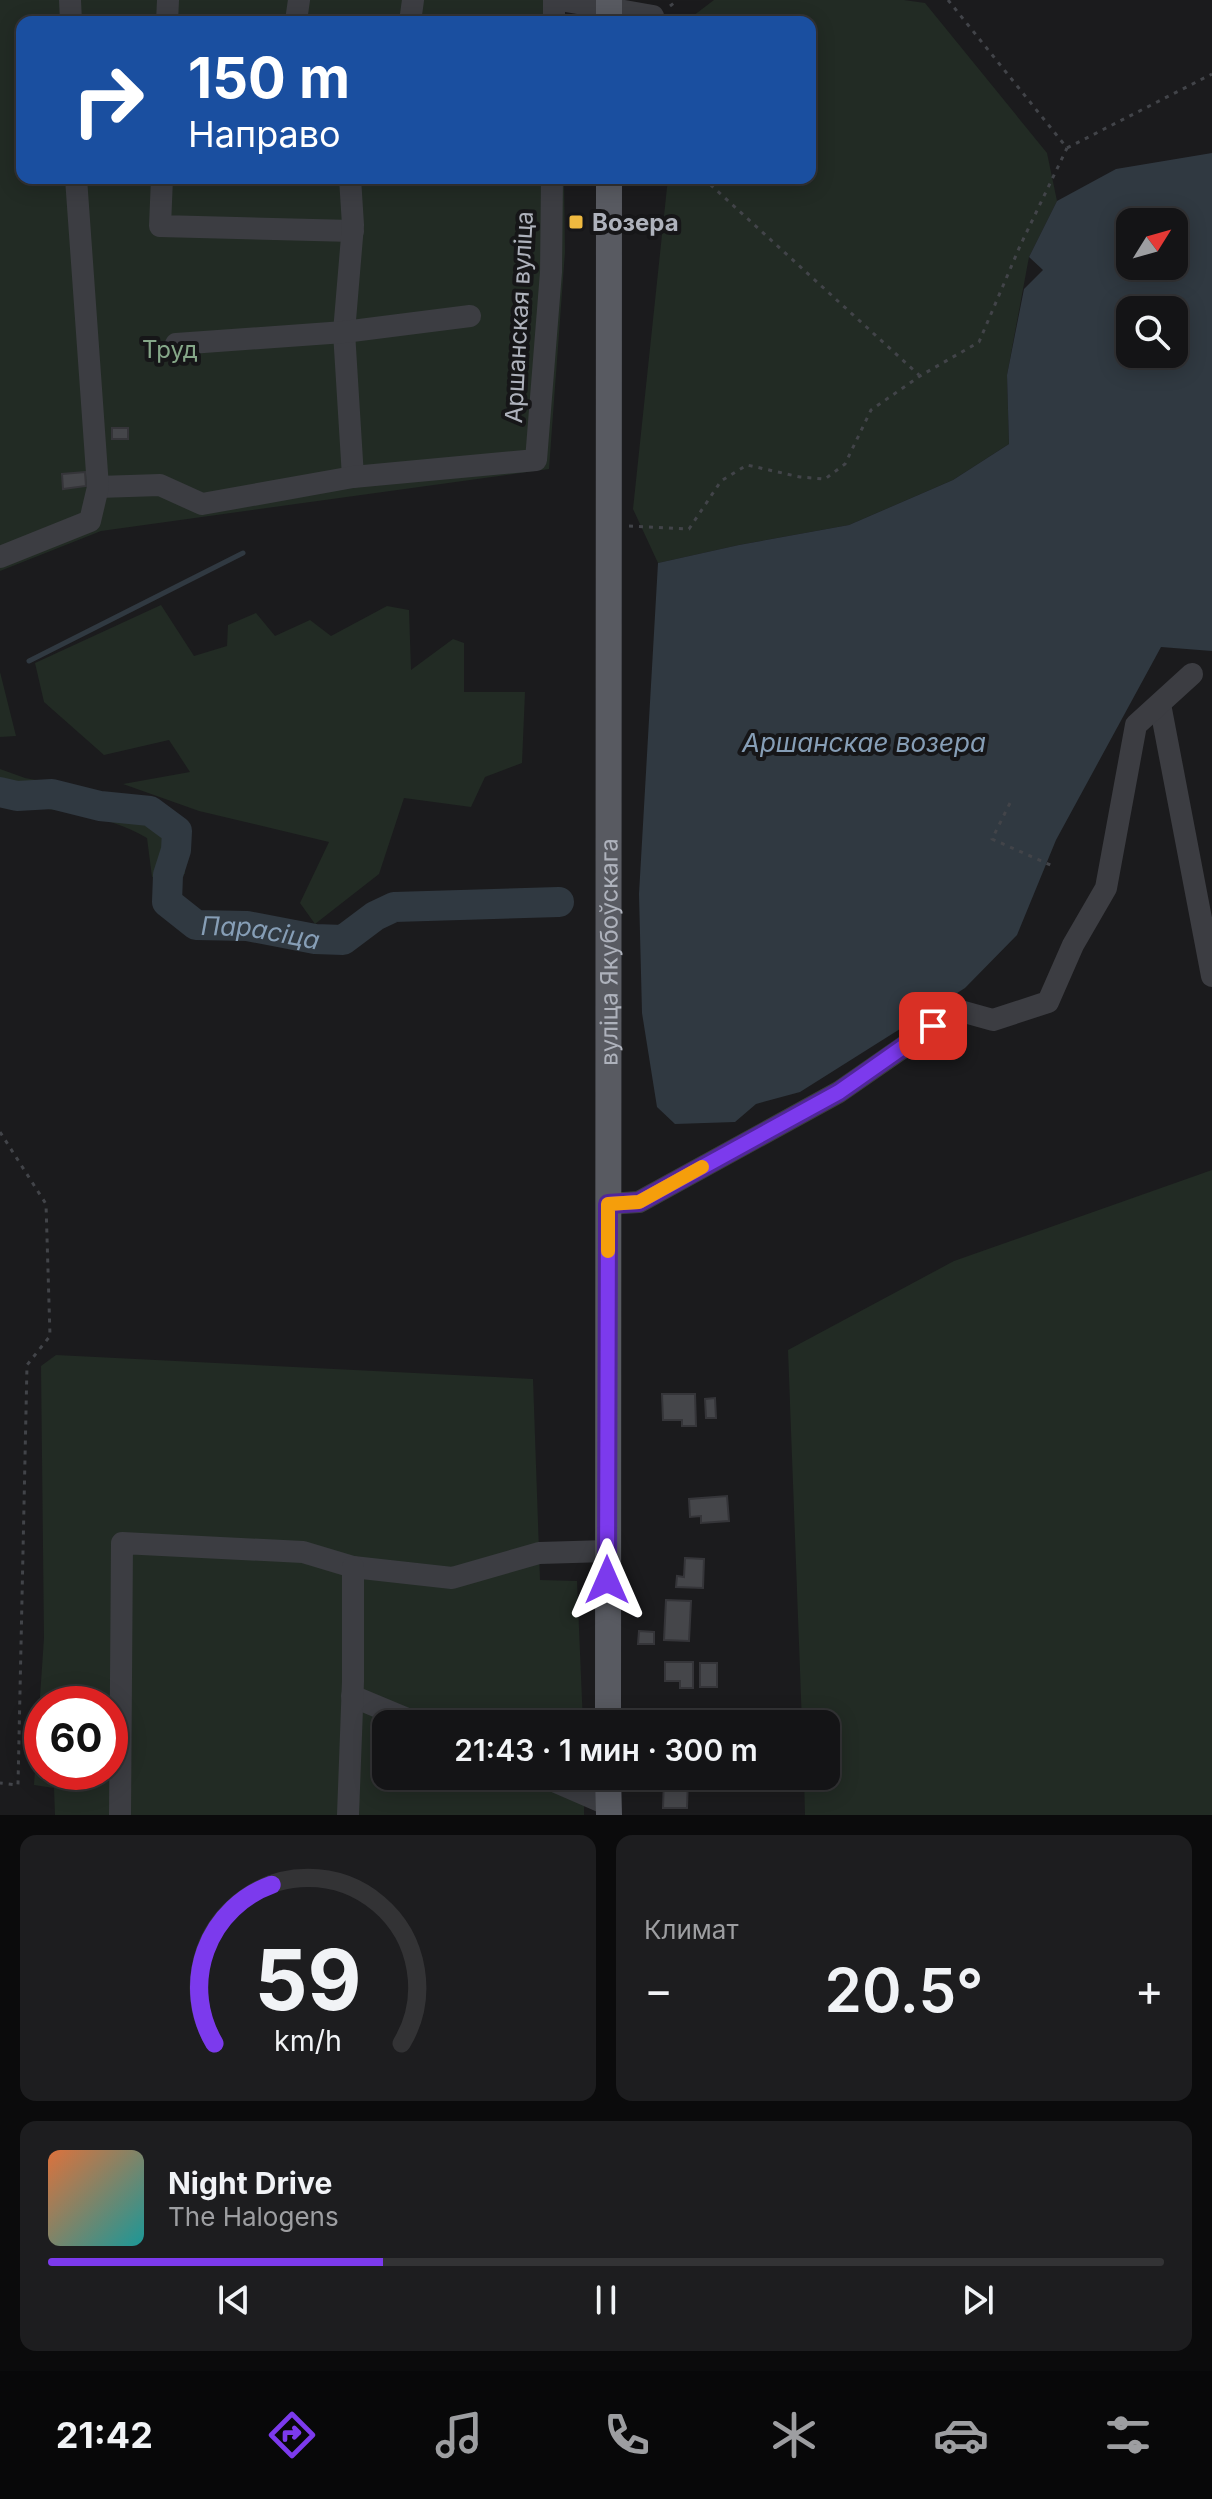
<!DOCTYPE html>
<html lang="ru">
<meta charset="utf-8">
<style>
:root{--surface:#141416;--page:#1d1d1f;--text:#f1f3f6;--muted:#9d9ea1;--line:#333335;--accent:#7c3aed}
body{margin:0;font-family:Inter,sans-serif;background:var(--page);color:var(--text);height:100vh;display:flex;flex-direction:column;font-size:30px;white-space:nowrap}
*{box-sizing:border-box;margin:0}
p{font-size:26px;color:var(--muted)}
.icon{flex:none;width:44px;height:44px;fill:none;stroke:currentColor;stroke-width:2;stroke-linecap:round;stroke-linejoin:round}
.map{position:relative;height:1815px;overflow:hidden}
.drawer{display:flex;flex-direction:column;gap:20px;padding:20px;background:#0b0b0c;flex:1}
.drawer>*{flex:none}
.guide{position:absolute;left:16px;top:16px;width:800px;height:168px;border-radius:16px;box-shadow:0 4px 20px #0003,0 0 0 2px var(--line);background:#1a4fa0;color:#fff;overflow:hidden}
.needle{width:52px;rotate:53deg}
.buttons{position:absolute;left:1116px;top:208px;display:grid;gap:16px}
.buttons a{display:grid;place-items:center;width:72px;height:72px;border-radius:16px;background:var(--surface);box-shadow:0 4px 20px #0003,0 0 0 2px var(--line);font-size:40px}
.speed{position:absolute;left:24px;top:1686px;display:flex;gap:16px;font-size:40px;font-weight:700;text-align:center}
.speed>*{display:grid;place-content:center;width:104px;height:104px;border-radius:50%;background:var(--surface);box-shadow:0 4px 20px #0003,0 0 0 2px var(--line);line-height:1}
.speed .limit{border:12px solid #d22;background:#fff;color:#111}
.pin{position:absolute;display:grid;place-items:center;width:68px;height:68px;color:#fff;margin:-34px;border-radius:16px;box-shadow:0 4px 12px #0006}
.me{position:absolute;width:88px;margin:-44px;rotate:0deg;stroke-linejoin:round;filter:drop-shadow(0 0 6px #0008)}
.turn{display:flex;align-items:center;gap:28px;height:168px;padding:0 40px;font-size:36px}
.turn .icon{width:104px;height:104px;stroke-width:2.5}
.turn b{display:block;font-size:56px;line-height:68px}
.big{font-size:60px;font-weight:600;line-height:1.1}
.drawer .card{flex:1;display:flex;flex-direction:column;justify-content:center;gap:12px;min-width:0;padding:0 28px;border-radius:16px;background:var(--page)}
.drawer .dial{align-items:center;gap:0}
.dial svg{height:208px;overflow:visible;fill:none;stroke:var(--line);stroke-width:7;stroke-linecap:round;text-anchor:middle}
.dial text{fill:var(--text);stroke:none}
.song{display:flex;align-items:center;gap:24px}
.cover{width:96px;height:96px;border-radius:12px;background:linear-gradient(135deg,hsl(20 70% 55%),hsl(180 70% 35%))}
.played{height:8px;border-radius:4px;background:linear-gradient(90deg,var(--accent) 30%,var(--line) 30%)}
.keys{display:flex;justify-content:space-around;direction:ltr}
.heat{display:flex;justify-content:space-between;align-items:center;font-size:44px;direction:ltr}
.drawer .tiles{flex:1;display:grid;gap:20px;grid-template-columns:1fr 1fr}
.card:last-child{grid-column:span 2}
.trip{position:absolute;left:372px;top:1710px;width:468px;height:80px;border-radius:16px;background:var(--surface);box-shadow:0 4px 20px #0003,0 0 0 2px var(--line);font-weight:600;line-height:80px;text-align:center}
.menu{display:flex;height:128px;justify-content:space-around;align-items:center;background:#080809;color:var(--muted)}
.menu .icon{width:56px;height:56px}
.menu .on{color:var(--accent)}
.menu b{font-size:36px;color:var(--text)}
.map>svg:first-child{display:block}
.green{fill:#222b24;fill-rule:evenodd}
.water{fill:#303941;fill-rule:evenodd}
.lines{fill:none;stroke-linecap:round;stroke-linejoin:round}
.stream{stroke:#303941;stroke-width:5}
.river{stroke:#303941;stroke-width:30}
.building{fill:#45464a;stroke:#353539;stroke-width:2}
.path{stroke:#424449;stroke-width:3;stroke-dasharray:4 6;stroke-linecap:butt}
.minor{stroke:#3c3d42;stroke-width:22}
.major{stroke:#585a61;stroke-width:26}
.route-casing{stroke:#51269a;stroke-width:20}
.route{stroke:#7c3aed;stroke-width:14}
.slow{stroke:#f59e0b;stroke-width:14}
.poi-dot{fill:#f0ba40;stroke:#161618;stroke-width:3}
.labels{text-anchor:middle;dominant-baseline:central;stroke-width:8;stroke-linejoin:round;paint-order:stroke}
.poi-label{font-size:24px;font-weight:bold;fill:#aeb2bc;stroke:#161618;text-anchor:start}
.street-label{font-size:24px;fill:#aeb2bc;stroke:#161618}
.park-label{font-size:24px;fill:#85a788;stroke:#161618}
.water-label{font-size:26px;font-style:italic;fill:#869eb6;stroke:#161618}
</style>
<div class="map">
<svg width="1212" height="1815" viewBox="0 0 1212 1815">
<rect width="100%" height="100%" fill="#1b1b1d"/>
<g class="green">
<polygon points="0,0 561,0 561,22 22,22 22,178 564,178 565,252 549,469 101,531 0,571"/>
<polygon points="714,0 904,0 925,3 1047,153 1057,201 1029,257 1007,375 1009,444 953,480 849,525 739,545 658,563 633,509 668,178 810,178 810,22 685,22"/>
<polygon points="161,605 194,656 227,646 228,625 256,613 275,636 310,620 331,636 387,606 409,610 411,670 453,639 464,643 464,692 525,692 522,763 485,777 471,807 404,798 379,874 315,924 300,903 329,842 199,811 123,784 190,772 169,740 104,755 44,702 35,663"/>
<polygon points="0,672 16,736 0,737"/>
<path d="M0,769L25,778L147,801L183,826L185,874L152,877L147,838C105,813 49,808 0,805Z"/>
<polygon points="1212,1170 1212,1815 805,1815 804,1776 826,1776 826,1724 802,1724 788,1350 954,1261"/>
<path d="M56,1355L533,1379L540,1580L577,1581L583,1724H386V1776H584V1815H55L54,1788L34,1785L44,1638L41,1366ZM42,1704H110V1772H42Z"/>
</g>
<path class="water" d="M1212,153V651L1161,647L1056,840L1017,935L965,988L800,1092L756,1104L735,1122L675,1124L657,1107L642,1013L639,894L658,563L739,545L849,525L953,480L1009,444L1007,375L1024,289L1043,270L1029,257L1057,201L1116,169ZM1130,222H1174V266H1130ZM1130,310H1174V354H1130Z"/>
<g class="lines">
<polyline class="stream" points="29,661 243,553"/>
<path class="river" id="s1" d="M0,792L17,796L52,794L100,806L150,811L177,831L176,850L168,875L167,902L196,925L247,926L315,939L343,940L375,916L394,907L559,902"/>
</g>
<g class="building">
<rect x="112" y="428" width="16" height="11"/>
<polygon points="85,472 86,486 63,489 62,474"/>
<polygon points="662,1394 695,1394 696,1426 682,1426 682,1420 663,1420"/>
<polygon points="715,1398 716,1418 706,1418 705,1399"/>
<polygon points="727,1496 729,1521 701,1523 701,1516 690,1517 689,1499"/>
<polygon points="685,1558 704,1559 703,1588 676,1587 677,1576 684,1577"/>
<polygon points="666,1600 691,1601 689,1641 664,1640"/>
<polygon points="639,1631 654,1632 654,1644 638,1644"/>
<polygon points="665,1662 693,1662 693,1688 680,1688 680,1681 665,1681"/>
<rect x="700" y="1663" width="17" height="24"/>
<rect x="664" y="1712" width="30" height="12"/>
<polygon points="664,1778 688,1779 687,1808 663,1808"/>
</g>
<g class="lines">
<g class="path">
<polyline points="948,0 1067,148 1212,74"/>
<polyline points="670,6 678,0"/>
<polyline points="703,178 919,375"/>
<polyline points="629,526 689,529 721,481 747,465 800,477 825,479 845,464 871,410 920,376 979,342 1020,246 1067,148"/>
<polyline points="1010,803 992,839 1055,867"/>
<polyline points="0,1132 46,1204 50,1336 27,1365 18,1785 0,1783"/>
</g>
<g class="minor">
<polyline points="70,0 71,22"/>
<polyline points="560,0 653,16 652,22"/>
<polyline points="297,14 299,0"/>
<polyline points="167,22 168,0"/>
<polyline points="410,22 413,0"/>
<polyline points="554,22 554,0"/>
<polyline points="162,178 160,226 353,231"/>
<polyline points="350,178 353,225 344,332 353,477"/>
<polyline points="176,344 344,332 470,316"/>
<polyline points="98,487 160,485 202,504 353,477 536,460 551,272 552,178"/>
<polyline points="0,557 90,521 98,487 76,178"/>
<polyline points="1160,704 1212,976"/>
<polyline points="608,1204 639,1202 839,1092 957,1010 993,1020 1048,1002 1073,945 1106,888 1136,725 1192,674"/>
<polyline points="352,1696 419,1724"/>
<polyline points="542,1776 609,1805"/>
<polyline points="120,1815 122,1543 303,1552 353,1567 452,1578 539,1553 607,1551"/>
<polyline points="348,1815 353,1681 353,1567"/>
</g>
<g class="major">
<polyline points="609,22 609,0"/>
<path id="s2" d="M608,1724L609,178"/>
<polyline points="608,1776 609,1815"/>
</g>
</g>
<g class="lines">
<defs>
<polyline id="route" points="607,1580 608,1204 639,1202 839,1092 933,1026"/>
</defs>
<use href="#route" class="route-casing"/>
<use href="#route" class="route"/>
<polyline class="slow" points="608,1251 608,1204 639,1202 702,1167"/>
</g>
<rect class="poi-dot" x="568" y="214" width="16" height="16" rx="4"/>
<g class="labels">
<g class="poi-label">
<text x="592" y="222">Возера</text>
</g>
<g class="street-label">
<text transform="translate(519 317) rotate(-87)">Аршанская вуліца</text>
<text stroke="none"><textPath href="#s2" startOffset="772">вуліца Якубоўскага</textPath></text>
</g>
<g class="park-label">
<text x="170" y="349">Труд</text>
</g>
<g class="water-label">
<text x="864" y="742">Аршанскае возера</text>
<text stroke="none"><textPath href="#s1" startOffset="360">Парасіца</textPath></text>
</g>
</g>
</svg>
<div class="buttons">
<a><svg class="needle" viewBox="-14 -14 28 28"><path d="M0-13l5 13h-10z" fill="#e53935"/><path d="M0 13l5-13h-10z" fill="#9d9ea1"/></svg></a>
<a><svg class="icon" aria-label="search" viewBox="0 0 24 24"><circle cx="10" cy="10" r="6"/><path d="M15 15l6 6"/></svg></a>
</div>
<div class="speed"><div class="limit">60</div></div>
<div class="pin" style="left:933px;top:1026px;background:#d93025"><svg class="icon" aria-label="arrive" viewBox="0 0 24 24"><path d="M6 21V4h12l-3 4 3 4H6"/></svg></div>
<svg class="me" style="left:607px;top:1580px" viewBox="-20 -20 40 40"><path d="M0-17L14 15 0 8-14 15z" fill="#7c3aed" stroke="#fff" stroke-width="4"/></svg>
<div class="trip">21:43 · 1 мин · 300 m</div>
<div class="guide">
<div class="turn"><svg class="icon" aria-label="right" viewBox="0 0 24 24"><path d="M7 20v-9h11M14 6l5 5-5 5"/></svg><div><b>150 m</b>Направо</div></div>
</div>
</div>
<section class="drawer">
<div class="tiles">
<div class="card dial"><svg viewBox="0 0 100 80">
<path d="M14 69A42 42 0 1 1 86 69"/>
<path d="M14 69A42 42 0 0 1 36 8" stroke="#7c3aed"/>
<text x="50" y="56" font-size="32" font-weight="700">59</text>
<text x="50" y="72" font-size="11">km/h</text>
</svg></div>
<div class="card"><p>Климат</p>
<div class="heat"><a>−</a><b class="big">20.5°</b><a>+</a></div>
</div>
<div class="card">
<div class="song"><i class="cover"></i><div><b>Night Drive</b><p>The Halogens</p></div></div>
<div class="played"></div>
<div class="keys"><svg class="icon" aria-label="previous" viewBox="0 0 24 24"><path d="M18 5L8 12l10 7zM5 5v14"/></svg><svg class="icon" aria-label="pause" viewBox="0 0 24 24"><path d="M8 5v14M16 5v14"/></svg><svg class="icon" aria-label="next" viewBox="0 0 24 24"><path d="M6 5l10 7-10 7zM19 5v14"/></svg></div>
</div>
</div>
</section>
<nav class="menu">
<b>21:42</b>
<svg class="icon on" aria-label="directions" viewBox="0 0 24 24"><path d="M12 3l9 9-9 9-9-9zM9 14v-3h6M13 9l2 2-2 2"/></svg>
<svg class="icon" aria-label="music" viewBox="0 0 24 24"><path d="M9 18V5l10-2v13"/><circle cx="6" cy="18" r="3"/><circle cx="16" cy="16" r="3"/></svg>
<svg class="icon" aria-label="phone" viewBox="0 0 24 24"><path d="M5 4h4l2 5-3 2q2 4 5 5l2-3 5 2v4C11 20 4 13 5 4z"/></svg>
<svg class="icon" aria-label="climate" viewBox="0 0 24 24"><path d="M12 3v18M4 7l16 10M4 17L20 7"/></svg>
<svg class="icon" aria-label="car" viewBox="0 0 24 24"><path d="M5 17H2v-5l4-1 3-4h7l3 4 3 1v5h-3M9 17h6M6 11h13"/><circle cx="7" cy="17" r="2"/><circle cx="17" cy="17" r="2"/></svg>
<svg class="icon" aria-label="filters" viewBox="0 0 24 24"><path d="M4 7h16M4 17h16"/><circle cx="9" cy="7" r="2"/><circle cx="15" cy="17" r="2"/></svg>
</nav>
